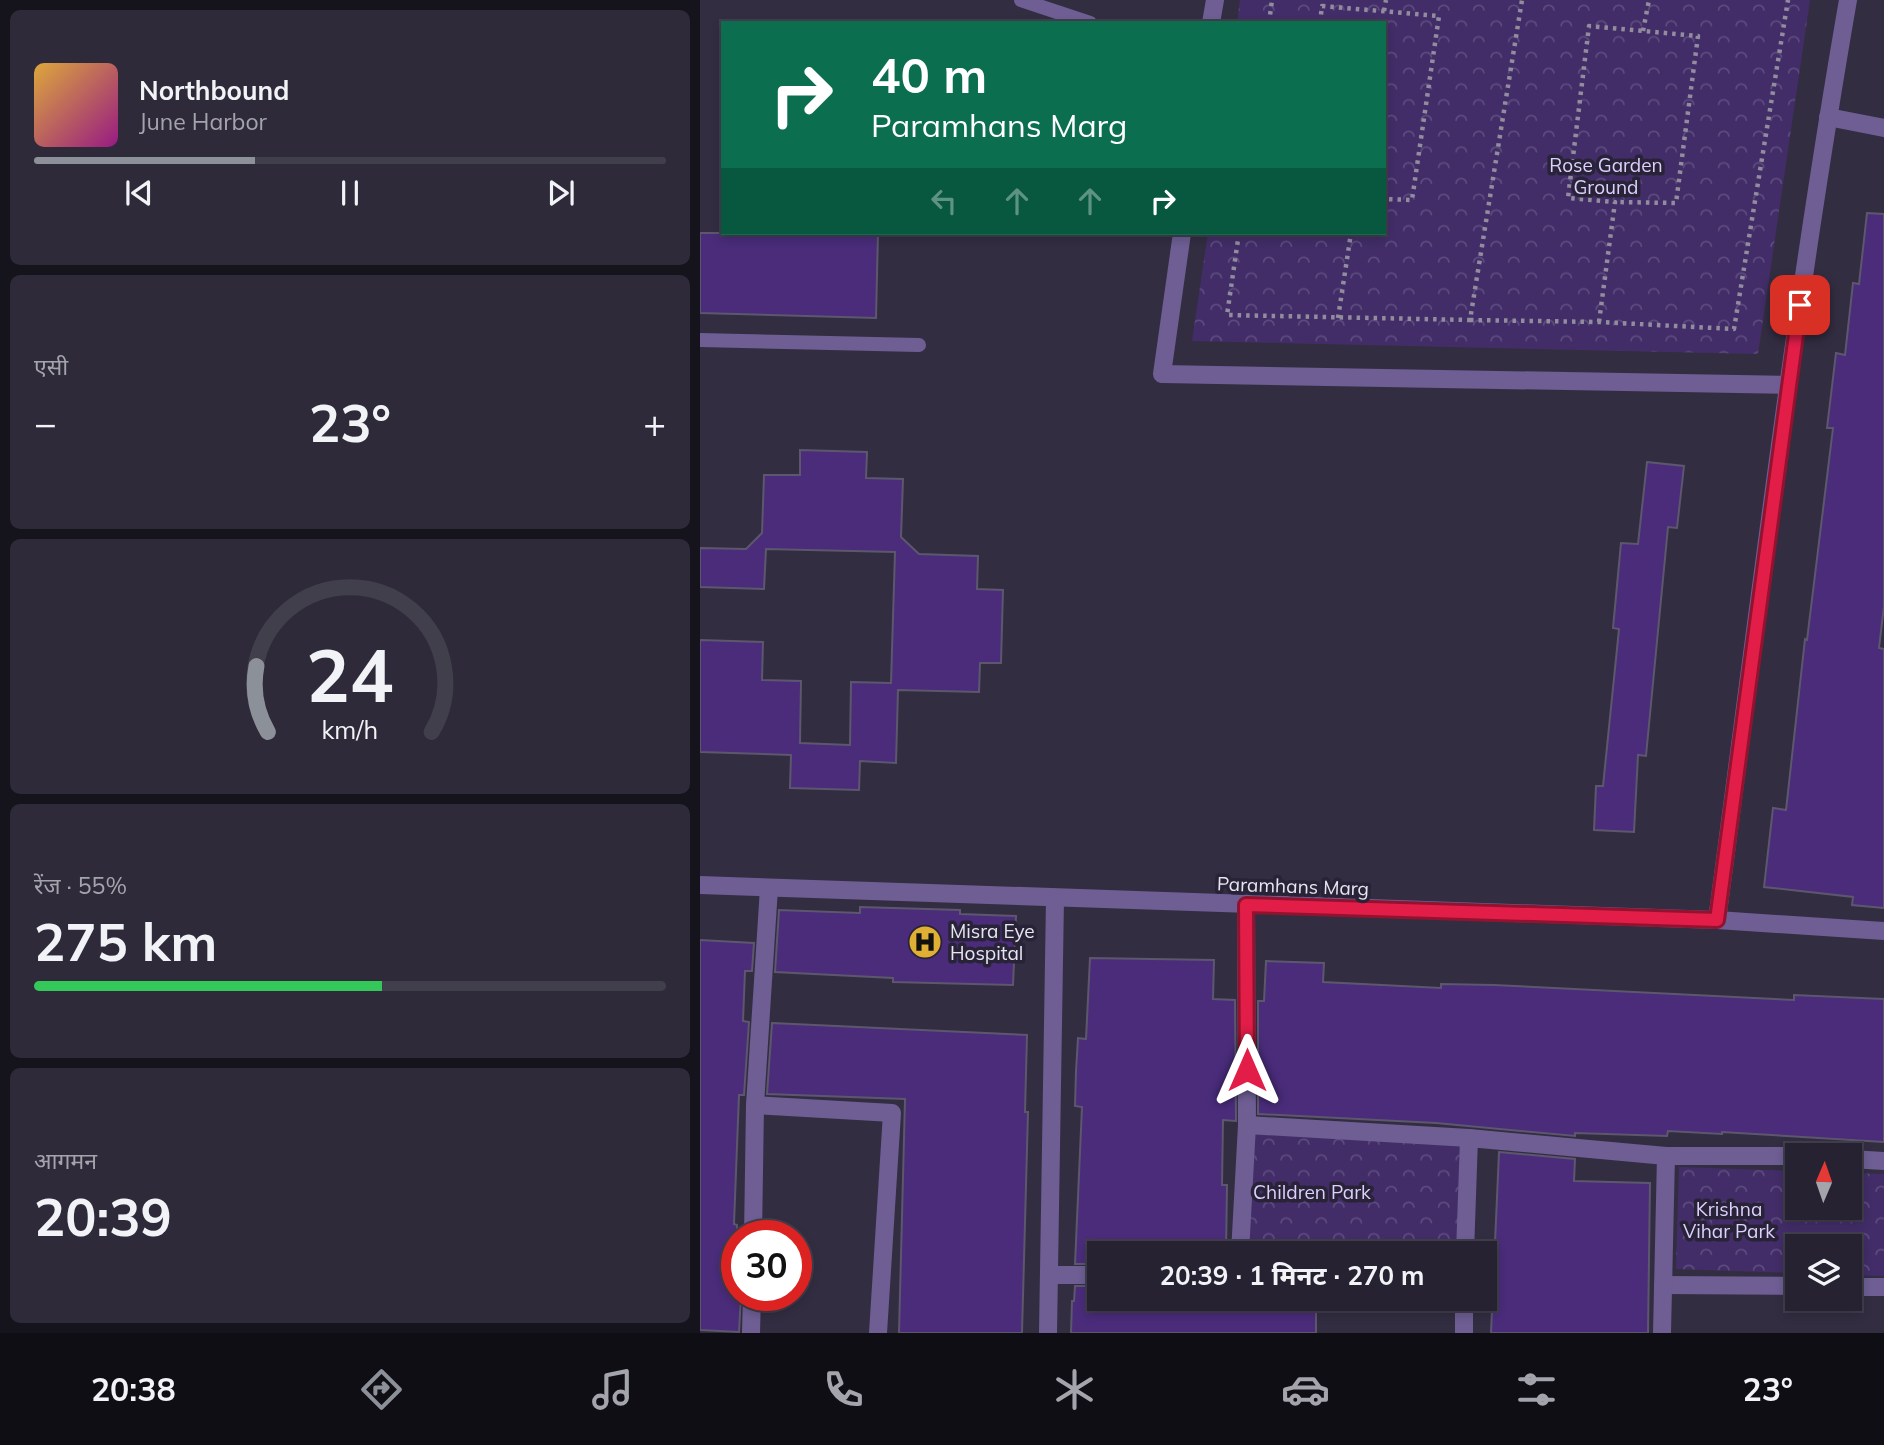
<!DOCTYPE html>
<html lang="hi">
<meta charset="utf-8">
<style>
:root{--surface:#262232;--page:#2e2a3a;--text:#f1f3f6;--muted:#a4a4ac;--line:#423f4d;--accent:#8c9099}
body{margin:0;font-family:Mulish,"Noto Sans Devanagari",sans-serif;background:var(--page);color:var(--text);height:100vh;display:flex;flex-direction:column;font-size:26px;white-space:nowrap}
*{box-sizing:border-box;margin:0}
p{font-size:23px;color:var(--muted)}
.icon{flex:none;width:38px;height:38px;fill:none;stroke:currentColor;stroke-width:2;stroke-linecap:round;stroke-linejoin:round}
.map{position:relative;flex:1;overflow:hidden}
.details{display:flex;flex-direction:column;gap:10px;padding:10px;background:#15131c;width:700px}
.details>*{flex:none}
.guide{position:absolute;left:21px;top:21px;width:665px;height:214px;border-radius:0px;box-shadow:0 4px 10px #0003,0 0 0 2px var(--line);background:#0b6e4f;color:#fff;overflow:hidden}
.needle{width:46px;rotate:2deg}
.tools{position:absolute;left:1085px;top:1143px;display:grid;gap:14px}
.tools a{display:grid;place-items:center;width:77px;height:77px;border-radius:0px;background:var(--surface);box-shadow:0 4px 10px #0003,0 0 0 2px var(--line);font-size:35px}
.speed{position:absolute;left:21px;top:1220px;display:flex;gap:14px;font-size:35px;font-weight:700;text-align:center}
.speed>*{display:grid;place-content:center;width:91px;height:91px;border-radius:50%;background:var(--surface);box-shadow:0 4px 10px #0003,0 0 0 2px var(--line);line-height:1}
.speed .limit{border:10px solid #d22;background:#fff;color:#111}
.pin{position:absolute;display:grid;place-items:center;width:60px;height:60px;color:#fff;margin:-30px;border-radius:14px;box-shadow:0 4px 10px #0006}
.me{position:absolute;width:77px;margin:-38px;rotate:0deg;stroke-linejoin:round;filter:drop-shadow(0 0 5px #0008)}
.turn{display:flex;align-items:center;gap:24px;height:147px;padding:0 35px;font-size:32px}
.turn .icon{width:91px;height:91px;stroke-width:2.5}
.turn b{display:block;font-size:49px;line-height:60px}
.lanes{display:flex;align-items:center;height:66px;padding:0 35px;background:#0003;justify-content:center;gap:35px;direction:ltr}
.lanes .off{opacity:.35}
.big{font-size:52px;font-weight:700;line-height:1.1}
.details .card{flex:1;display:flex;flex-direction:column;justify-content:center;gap:10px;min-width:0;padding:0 24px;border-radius:10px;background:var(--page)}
.details .dial{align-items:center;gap:0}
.dial svg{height:182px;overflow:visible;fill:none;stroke:var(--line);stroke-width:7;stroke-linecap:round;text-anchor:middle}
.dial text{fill:var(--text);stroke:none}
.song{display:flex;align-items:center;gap:21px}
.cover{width:84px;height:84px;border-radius:10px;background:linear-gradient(135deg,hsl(40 70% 55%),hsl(310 70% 35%))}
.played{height:7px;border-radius:4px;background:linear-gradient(90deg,var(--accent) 35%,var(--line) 35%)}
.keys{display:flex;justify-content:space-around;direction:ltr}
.heat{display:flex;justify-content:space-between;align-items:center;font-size:38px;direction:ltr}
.charge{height:10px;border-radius:5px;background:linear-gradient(90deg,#34c759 55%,var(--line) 0)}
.trip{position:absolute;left:387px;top:1241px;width:410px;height:70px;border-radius:0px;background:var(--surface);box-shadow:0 4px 10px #0003,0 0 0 2px var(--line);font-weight:700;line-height:70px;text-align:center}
.tab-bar{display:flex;height:112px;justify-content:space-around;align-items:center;background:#0f0e14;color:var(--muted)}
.tab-bar .icon{width:49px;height:49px}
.tab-bar .selected{color:var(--accent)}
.tab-bar b{font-size:32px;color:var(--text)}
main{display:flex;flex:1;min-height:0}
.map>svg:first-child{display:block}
.park{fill:url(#park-crowns)}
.building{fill:#4a2c7b;stroke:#5d576e;stroke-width:2}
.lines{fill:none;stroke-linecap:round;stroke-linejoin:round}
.path{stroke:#918d9e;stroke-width:4.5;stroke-dasharray:3.5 5;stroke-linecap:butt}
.lane{stroke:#6e5e94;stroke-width:14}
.street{stroke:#6e5e94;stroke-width:18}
.route-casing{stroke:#92132f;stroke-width:18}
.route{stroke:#e11d48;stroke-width:12}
.labels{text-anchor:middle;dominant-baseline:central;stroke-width:7;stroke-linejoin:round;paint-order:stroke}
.park-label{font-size:19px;fill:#dcd0fe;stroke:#292337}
.street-label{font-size:19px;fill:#e8e5f2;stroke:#292337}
.poi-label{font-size:19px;fill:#e8e5f2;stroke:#292337;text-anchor:start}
</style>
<main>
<section class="details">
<div class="card">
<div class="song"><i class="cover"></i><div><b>Northbound</b><p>June Harbor</p></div></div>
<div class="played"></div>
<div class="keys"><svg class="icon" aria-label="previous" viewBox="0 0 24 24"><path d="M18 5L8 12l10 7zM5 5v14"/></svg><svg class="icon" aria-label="pause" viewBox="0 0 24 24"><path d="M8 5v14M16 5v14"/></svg><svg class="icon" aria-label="next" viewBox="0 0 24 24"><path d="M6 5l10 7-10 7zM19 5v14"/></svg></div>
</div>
<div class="card"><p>एसी</p>
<div class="heat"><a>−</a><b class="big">23°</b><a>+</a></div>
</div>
<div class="card dial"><svg viewBox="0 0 100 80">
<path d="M14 69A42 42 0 1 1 86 69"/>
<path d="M14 69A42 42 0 0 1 9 40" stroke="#8c9099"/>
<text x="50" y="56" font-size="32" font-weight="700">24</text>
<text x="50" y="72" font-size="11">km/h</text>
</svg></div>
<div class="card"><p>रेंज · 55%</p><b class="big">275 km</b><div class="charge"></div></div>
<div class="card"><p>आगमन</p><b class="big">20:39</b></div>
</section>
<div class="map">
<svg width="1184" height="1333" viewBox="0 0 1184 1333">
<defs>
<pattern id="park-crowns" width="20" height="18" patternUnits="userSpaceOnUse" patternTransform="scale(1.75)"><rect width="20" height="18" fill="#422d68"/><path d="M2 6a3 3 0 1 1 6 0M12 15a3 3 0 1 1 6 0" fill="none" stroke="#5d4b7e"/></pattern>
</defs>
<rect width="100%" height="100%" fill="#332d42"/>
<g class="park">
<polygon points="540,0 1110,0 1058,354 492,341 508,233 684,233 684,23 537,23"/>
<polygon points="547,1125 767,1146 760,1253 548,1253"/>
<polygon points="979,1167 1097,1171 1097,1208 1150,1208 1150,1173 1184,1174 1184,1276 1150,1275 1150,1246 1097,1246 1097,1273 976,1269"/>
</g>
<g class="building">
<polygon points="1167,213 1184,214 1184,606 1179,648 1184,649 1184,908 1152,905 1153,897 1064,887 1073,808 1086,810 1105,639 1107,640 1133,428 1127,428 1136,353 1145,355 1153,283 1159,284"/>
<polygon points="0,233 178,233 176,318 0,313"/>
<polygon points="100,450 167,452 166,478 203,479 201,537 219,554 278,556 277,589 303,590 301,663 280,663 279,692 198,690 196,763 160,761 159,790 90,788 91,755 0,752 0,640 63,642 62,680 101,681 100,743 150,745 151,682 191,683 195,552 66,549 64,589 0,587 0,548 46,549 62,533 64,475 100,475"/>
<polygon points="947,462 984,466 977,528 968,527 946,756 938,755 934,832 894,830 896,786 903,786 919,629 913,628 921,543 938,544"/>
<polygon points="160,907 260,910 260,914 316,916 313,985 193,982 193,978 75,972 79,910 160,913"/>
<polygon points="0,940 54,943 52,971 45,971 43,1021 49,1022 44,1095 39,1095 36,1172 34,1224 37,1225 37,1295 41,1295 39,1332 0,1330"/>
<polygon points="390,958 514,960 513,999 535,1000 536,1121 523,1120 522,1185 527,1185 526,1253 399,1253 399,1264 375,1264 382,1107 375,1106 376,1071 378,1038 386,1039"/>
<polygon points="566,961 624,963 623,982 741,988 741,984 794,985 1094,1000 1094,995 1184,999 1184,1142 1022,1132 1022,1134 968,1131 967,1136 875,1133 875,1136 736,1123 558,1114 558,1001 564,1001"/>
<polygon points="72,1023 327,1035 325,1112 328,1112 322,1333 199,1333 205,1099 67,1094"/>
<polygon points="799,1152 875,1159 874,1181 950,1183 948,1333 791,1333"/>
<polygon points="375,1286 399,1286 399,1301 446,1302 446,1307 616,1309 616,1333 371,1333 372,1301 374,1301"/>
</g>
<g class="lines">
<g class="path">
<polyline points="684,11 686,0"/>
<polyline points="569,23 572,0"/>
<polyline points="620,23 622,6 739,16 712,200 684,199"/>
<polyline points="943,31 949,0"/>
<polyline points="539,233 527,315 770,320 822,0"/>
<polyline points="638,318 651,233"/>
<polyline points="770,320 899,322 1034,329 1088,0"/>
<polyline points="899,322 915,202 868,198 889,26 998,36 976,203 915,202"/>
</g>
<g class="lane">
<polyline points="321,0 390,23"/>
<polyline points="0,340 219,345"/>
</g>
<g class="street">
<polyline points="511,23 515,0"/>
<polyline points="1128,117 1184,128"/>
<polyline points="482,233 462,374 1088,385"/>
<polyline points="0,885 1017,920 1184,931"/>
<path d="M1017,920C1058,613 1095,305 1148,0"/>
<polyline points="55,1105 192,1113 178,1333"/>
<polyline points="547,1125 769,1138"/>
<polyline points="1150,1159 1184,1161"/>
<polyline points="53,1236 55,1105 69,888"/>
<polyline points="540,1253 547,1125 546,905"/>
<polyline points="765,1253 769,1138 966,1156 1097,1156"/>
<polyline points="349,1275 399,1275"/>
<polyline points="963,1285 1097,1286"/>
<polyline points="1150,1287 1184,1287"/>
<polyline points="51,1333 52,1295"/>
<polyline points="348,1333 355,899"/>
<polyline points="764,1333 764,1298"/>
<polyline points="962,1333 966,1156"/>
</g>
</g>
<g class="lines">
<defs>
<polyline id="route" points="547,1070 546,905 1017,920 1100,305"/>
</defs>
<use href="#route" class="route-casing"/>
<use href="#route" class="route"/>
</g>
<defs>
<symbol id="hospital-disc" viewBox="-11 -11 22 22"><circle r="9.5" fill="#dfb034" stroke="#292337"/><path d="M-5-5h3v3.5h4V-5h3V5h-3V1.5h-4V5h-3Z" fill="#111"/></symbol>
</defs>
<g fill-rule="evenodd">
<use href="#hospital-disc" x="206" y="923" width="38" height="38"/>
</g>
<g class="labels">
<g class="park-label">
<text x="906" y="165">Rose Garden<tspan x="906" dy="22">Ground</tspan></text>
<text x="612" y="1192">Children Park</text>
<text x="1029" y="1209">Krishna<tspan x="1029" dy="22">Vihar Park</tspan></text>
</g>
<g class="street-label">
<text transform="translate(593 886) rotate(2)">Paramhans Marg</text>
</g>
<g class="poi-label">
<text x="250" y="931">Misra Eye<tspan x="250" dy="22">Hospital</tspan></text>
</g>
</g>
</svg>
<div class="tools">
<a><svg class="needle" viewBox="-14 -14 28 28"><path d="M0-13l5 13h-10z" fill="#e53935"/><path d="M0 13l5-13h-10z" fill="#a4a4ac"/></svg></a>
<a><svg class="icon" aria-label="layers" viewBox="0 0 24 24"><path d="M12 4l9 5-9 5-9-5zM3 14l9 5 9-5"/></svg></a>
</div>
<div class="speed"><div class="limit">30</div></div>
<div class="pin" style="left:1100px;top:305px;background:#d93025"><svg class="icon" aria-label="arrive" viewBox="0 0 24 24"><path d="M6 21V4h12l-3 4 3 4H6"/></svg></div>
<svg class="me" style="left:547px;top:1070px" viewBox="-20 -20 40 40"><path d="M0-17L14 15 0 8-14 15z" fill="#e11d48" stroke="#fff" stroke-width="4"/></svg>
<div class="trip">20:39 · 1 मिनट · 270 m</div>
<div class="guide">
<div class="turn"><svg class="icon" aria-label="right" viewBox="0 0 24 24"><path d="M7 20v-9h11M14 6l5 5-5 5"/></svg><div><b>40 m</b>Paramhans Marg</div></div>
<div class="lanes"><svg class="icon off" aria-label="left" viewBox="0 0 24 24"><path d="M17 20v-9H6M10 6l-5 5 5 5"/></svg><svg class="icon off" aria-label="ahead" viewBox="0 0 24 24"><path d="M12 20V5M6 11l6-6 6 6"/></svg><svg class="icon off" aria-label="ahead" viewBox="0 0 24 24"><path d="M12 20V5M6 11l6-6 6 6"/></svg><svg class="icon" aria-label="right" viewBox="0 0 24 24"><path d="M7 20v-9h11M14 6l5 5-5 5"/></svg></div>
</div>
</div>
</main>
<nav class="tab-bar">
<b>20:38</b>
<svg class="icon selected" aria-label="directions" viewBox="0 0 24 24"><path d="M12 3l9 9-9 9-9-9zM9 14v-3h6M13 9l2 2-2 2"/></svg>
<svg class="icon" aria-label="music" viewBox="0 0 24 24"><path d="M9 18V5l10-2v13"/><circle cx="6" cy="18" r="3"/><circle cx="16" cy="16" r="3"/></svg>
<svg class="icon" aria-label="phone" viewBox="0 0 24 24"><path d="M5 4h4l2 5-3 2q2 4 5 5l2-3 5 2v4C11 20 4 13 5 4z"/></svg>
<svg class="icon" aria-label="climate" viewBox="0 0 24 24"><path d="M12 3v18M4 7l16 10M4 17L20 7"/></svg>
<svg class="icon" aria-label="car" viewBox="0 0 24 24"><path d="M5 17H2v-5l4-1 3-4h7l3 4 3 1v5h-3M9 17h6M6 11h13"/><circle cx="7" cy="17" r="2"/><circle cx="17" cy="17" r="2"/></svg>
<svg class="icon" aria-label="filters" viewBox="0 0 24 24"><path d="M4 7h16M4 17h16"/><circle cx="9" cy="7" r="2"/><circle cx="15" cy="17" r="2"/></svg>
<b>23°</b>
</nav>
